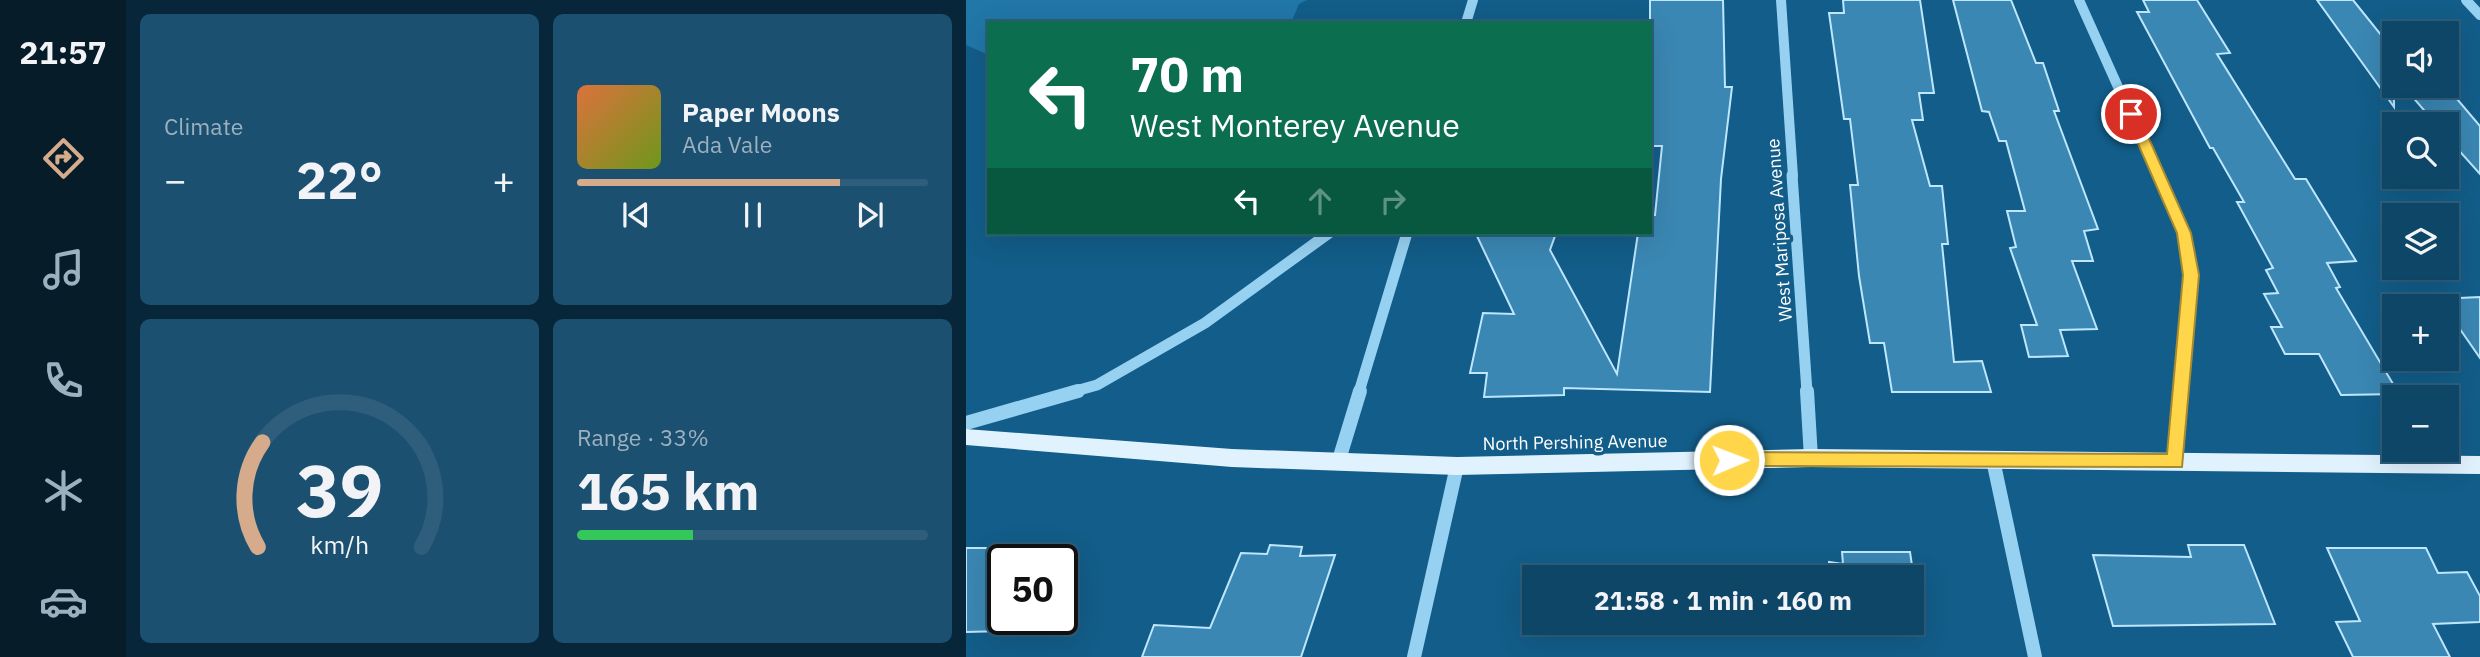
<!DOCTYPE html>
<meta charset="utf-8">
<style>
:root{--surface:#0e4667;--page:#1c5070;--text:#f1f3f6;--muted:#9bb1c0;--line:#2e5e7b;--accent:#d6ab8b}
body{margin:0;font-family:"IBM Plex Sans",sans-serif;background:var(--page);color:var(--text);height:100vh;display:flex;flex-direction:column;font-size:26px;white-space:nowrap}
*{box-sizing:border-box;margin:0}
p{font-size:23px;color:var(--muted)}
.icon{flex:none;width:38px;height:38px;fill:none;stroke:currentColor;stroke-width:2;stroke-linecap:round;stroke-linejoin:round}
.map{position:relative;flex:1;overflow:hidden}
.details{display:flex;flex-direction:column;gap:14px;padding:14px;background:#082639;width:840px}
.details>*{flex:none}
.top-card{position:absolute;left:21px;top:21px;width:665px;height:214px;border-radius:0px;box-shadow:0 7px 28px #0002,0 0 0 2px var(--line);background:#0b6e4f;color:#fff;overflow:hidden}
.fabs{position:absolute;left:1416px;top:21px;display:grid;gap:14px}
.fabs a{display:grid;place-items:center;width:77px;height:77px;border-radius:0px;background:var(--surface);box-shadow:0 7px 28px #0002,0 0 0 2px var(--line);font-size:35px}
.speed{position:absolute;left:21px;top:544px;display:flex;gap:14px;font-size:35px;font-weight:700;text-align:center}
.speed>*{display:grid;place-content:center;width:91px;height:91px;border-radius:50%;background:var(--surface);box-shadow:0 7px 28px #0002,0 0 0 2px var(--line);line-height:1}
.speed .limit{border:4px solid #111;border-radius:10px;background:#fff;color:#111}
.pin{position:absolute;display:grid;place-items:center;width:60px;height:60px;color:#fff;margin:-30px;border:4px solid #fff;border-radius:50%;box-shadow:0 2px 7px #0007}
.me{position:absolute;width:77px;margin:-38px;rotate:89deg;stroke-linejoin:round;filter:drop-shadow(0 0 5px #0008)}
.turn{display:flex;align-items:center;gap:24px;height:147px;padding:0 28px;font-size:32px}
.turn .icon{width:91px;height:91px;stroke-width:2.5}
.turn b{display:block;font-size:49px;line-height:60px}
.lanes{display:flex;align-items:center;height:66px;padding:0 28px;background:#0003;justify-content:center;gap:35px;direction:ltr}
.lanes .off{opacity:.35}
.big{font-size:52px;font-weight:700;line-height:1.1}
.details .card{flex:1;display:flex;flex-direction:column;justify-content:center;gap:10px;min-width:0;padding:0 24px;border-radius:10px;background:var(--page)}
.details .dial{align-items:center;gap:0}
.dial svg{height:182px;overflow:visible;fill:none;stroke:var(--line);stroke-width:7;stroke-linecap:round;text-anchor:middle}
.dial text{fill:var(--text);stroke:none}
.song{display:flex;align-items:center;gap:21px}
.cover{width:84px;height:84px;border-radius:10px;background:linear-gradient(135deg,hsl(20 70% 55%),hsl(80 70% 35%))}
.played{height:7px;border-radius:4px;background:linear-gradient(90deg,var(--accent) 75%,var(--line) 75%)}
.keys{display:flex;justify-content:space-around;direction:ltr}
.heat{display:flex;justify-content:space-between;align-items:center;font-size:38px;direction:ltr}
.charge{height:10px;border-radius:5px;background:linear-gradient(90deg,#34c759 33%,var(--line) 0)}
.details .tiles{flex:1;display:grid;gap:14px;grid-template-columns:repeat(2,1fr)}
.trip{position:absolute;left:556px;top:565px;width:402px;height:70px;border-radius:0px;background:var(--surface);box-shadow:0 7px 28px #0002,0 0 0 2px var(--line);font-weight:700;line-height:70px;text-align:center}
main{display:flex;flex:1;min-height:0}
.dock{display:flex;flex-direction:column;width:126px;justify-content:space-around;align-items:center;background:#061c29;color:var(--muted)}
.dock .icon{width:49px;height:49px}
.dock .current{color:var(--accent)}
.dock b{font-size:32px;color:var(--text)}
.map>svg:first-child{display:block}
.green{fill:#2077a8}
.building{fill:#3a87b3;stroke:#bee6fc;stroke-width:2}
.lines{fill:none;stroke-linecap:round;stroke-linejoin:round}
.minor-far2{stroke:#97d1f1;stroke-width:10}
.minor-far1{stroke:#97d1f1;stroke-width:11}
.minor{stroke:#97d1f1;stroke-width:14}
.major{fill:#e1f2ff;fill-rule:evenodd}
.route{fill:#ffd54a;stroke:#a68a30;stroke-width:2}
.labels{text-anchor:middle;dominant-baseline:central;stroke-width:7;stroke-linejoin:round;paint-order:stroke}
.street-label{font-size:18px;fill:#fff;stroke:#125d89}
</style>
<main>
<nav class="dock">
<b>21:57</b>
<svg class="icon current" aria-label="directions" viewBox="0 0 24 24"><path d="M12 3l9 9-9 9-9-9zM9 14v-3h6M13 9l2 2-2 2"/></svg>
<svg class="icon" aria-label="music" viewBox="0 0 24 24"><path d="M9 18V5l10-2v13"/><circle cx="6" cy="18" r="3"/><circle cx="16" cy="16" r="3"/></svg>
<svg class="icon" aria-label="phone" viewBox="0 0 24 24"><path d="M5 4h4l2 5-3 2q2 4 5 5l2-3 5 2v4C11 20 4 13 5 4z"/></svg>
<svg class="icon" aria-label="climate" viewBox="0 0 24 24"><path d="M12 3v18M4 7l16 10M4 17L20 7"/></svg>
<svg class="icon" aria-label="car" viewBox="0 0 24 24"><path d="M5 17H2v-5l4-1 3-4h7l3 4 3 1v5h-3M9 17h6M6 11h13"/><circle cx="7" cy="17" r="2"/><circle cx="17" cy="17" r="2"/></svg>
</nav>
<section class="details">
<div class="tiles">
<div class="card"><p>Climate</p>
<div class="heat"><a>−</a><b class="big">22°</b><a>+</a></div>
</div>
<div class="card">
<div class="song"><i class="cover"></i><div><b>Paper Moons</b><p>Ada Vale</p></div></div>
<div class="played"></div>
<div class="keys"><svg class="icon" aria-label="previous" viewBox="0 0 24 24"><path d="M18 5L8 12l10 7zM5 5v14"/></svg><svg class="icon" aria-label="pause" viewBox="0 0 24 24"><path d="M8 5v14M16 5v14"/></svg><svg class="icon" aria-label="next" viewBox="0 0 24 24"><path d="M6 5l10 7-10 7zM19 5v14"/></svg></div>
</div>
<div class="card dial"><svg viewBox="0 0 100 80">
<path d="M14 69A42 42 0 1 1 86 69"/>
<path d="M14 69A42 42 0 0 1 16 23" stroke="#d6ab8b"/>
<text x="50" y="56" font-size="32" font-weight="700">39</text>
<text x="50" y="72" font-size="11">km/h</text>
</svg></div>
<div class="card"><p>Range · 33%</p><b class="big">165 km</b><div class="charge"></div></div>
</div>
</section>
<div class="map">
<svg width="1514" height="657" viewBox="0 0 1514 657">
<rect width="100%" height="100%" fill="#125d89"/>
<polygon class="green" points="0,0 341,0 333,4 325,23 23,23 23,55 0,45"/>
<g class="building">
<polygon points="684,0 757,0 759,87 766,87 755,179 744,392 598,388 598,395 518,397 521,373 504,373 517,313 548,314 510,234 589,236 584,250 651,374 672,233 684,233 684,215 689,215 696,146 684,146"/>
<polygon points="877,0 954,0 968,93 953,93 957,120 946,120 964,186 976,186 982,244 976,244 988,362 1016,361 1025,392 926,392 918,343 904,343 893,276 884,185 892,185 884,119 878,119 863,13 878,13"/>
<polygon points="987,0 1045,0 1070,63 1077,63 1093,111 1088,111 1132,229 1118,231 1127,261 1106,261 1131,329 1094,330 1102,356 1063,357 1055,325 1071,325 1044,248 1050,247 1041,211 1059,211 1040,141 1033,141 1023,112 1016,111"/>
<polygon points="1177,0 1231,0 1264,53 1251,54 1329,179 1340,179 1390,261 1361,263 1374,287 1370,288 1433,394 1375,395 1353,354 1319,354 1305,327 1316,327 1298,294 1312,293 1300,270 1307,268 1271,202 1278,202 1247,148 1244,148 1171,12 1183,12"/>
<polygon points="1351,0 1387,0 1428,51 1428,107"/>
<polygon points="1437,86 1480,86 1514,126 1514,174 1480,136 1480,124 1470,124"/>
<polygon points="1514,297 1514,358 1473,299"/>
<polygon points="304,545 336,547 334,556 369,555 335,657 176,657 188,625 244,628 275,553 301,554"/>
<polygon points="1222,545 1278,545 1309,624 1147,626 1127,555 1225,557"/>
<polygon points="0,548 43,548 37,559 37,631 0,632"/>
<polygon points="1361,548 1460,548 1472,573 1501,572 1514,596 1514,622 1467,624 1484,657 1387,657 1370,622 1394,621"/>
<polygon points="876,552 944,552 955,626 786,629 786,623 947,623 947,578 785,578 785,575 863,571 863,562 877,564"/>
</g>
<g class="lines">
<g class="minor-far2">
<polyline points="815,0 827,176"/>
<polyline points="1113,0 1192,176"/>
<polyline points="1500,0 1514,15"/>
<polyline points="500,23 507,0"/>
</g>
<g class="minor-far1">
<polyline points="826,175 841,392"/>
<polyline points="1192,175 1218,233 1225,276 1216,392"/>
<polyline points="106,392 131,385 239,323 363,233"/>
<polyline points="393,392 441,233"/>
</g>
<g class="minor">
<polyline points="841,391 845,458"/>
<polyline points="0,423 112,391"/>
<polyline points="1027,460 1069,657"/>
<polyline points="1210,462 1216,391"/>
<polyline points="372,463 394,391"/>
<polyline points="448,657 491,466"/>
</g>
<polygon class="major" points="0,429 266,449 491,457 845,449 1514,456 1514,474 845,467 491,475 266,467 0,445"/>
</g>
<polygon class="route" points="1165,109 1172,114 1225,233 1233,275 1216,467 757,466 754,460 757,454 763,452 1201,454 1217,275 1211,233 1159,114"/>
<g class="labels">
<g class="street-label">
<text transform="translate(813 230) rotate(-94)">West Mariposa Avenue</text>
<text transform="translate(609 442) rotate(-1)">North Pershing Avenue</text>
</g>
</g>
</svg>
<div class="fabs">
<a><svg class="icon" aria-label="sound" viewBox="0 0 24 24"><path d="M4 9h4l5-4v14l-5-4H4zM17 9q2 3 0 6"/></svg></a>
<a><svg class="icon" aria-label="search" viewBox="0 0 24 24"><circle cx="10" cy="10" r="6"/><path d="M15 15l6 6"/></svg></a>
<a><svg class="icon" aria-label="layers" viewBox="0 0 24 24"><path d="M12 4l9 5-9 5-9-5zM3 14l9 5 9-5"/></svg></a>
<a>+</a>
<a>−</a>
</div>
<div class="speed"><div class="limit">50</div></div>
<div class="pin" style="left:1165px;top:114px;background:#d93025"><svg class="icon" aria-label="arrive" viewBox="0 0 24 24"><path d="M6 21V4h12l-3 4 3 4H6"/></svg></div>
<svg class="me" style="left:763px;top:460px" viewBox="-20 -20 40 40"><circle r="17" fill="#ffd54a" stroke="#fff" stroke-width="3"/><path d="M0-11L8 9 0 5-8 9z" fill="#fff"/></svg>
<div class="trip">21:58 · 1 min · 160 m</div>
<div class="top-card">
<div class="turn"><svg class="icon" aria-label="left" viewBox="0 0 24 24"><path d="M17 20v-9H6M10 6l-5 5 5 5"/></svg><div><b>70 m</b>West Monterey Avenue</div></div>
<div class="lanes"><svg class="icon" aria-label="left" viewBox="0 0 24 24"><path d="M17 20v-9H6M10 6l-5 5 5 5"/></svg><svg class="icon off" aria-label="ahead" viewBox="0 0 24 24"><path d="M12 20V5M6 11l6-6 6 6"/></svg><svg class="icon off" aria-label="right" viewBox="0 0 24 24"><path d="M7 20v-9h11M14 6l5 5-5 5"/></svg></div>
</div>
</div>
</main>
